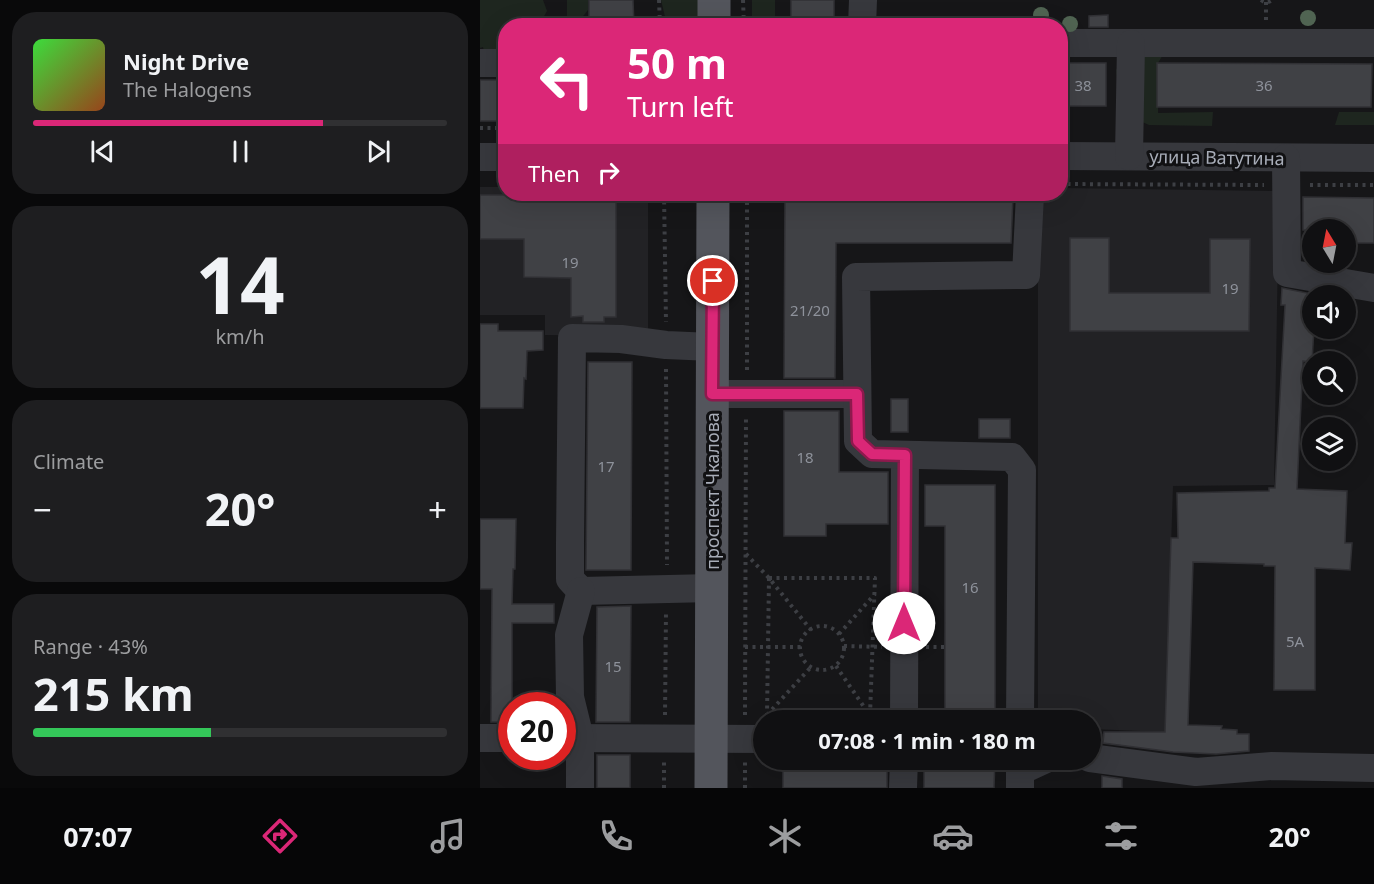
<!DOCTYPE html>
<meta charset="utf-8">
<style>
:root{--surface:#101012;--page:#1e1e20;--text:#f1f3f6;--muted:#9c9d9f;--line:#303032;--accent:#db2777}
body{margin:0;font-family:"Noto Sans",sans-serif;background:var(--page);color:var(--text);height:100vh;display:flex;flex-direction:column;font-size:22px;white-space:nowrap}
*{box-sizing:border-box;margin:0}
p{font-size:20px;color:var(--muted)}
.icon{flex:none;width:33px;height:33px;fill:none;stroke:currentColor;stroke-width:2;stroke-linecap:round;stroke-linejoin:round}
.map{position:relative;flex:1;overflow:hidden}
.side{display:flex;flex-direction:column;gap:12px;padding:12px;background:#09090a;width:480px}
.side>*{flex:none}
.top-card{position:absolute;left:18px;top:18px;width:570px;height:183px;border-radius:24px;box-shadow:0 6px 24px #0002,0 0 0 2px var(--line);background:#db2777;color:#fff;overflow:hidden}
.needle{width:39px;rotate:350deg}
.fabs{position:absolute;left:822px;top:219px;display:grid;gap:12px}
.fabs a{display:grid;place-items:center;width:54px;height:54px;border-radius:50%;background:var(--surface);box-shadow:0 6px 24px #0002,0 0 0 2px var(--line);font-size:30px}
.speed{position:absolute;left:18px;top:692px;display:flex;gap:12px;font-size:30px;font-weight:700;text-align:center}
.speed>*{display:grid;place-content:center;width:78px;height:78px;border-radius:50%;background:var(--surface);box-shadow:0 6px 24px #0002,0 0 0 2px var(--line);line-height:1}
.speed .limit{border:9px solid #d22;background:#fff;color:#111}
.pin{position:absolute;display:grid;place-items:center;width:51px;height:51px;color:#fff;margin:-26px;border:3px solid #fff;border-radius:50%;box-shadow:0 2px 6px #0007}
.me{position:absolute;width:66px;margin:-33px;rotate:0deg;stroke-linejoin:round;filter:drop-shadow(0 0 4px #0008)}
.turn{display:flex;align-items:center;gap:21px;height:126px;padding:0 30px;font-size:27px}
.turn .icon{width:78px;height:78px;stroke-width:2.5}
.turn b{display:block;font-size:42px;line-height:51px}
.then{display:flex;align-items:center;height:57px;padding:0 30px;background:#0003;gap:12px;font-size:22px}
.big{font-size:45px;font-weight:700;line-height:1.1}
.side .widget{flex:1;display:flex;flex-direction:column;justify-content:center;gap:9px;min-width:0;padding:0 21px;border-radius:24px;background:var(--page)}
.side .dial{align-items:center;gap:0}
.dial b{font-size:78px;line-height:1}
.song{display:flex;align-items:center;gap:18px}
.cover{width:72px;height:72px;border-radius:9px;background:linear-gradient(135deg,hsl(120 70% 55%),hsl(20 70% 35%))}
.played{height:6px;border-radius:3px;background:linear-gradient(90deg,var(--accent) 70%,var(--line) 70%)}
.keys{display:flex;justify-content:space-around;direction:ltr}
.heat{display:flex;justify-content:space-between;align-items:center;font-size:33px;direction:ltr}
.charge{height:9px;border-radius:4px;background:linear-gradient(90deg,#34c759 43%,var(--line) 0)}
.trip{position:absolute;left:273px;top:710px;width:348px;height:60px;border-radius:30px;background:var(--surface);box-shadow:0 6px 24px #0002,0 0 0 2px var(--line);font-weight:700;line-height:60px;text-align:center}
.tabs{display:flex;height:96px;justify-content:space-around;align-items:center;background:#060607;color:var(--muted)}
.tabs .icon{width:42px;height:42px}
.tabs .on{color:var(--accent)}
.tabs b{font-size:27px;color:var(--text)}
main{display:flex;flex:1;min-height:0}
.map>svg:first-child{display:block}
.built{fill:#222225}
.green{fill:#1e261f}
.building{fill:#404145;stroke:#303034;stroke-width:1.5}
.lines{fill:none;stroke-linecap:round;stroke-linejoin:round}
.path{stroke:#3d3f44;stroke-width:4;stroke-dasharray:3 4.5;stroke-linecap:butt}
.minor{stroke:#37383d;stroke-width:28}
.major{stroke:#53555c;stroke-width:33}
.tree{fill:#506452}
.route-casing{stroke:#8e194d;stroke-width:15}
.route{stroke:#db2777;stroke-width:10}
.labels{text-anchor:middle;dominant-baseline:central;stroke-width:6;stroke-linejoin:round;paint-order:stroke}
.number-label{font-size:15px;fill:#8e929b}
.street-label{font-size:18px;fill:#a8adb8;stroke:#111113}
</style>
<main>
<section class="side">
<div class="widget">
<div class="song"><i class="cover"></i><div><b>Night Drive</b><p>The Halogens</p></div></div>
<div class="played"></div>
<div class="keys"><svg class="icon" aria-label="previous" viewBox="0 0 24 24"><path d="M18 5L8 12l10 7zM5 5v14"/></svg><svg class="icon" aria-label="pause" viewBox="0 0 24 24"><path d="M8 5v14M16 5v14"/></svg><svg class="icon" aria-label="next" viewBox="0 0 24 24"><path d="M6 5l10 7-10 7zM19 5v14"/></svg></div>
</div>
<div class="widget dial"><b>14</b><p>km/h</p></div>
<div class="widget"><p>Climate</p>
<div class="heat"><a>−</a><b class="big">20°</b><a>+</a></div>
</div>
<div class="widget"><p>Range · 43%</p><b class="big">215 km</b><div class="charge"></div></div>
</section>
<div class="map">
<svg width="894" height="788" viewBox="0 0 894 788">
<rect width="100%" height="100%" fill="#161618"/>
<g class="built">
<polygon points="0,187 25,187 26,194 168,194 168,336 65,335 65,315 0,315"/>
<polygon points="581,188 799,191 794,485 693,486 685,732 611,729 610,720 558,720 558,194 580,194"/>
</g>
<g class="green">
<polygon points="0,0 63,0 67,11 59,25 40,24 40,25 26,26 25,74 5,57 3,47 0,48"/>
<polygon points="87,0 108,0 108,10 96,25 87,18"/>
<polygon points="181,0 224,0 223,25 187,25"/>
<rect x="272" y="0" width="23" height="25"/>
<path d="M684,53L678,63V113L733,112L732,126L669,125L660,121L638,84L636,70C645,56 669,56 684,53Z"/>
<polygon points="859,112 894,112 894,125 855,125"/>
</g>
<g class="building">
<polygon points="109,0 153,0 154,26 109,26"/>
<rect x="311" y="0" width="43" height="26"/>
<polygon points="628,15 628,27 609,27 609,16"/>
<rect x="580" y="63" width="46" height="43"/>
<polygon points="677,63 892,64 891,107 677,107"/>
<rect x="0" y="80" width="26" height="41"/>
<polygon points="91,194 136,194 136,317 124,317 124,322 103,322 103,316 91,317 91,278 44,277 44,239 0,239 0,195 91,195"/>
<polygon points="305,196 533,197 531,243 356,243 355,378 304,378"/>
<polygon points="823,197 894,198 894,243 866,243 866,230 823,230"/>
<polygon points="590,238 629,238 629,293 730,293 730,239 770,239 769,331 590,331"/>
<polygon points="802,288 832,294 834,328 832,362 823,361 817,489 867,491 865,543 872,543 870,570 835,568 835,690 794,690 795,566 784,566 784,564 713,562 708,725 742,726 741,729 757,730 757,734 769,734 769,751 736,754 693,752 623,743 624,732 685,732 691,538 698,538 697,493 789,491 789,488 795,488 805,305 801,305"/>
<polygon points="0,324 18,324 18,331 63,331 63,350 47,351 46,379 44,378 43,408 0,408"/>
<polygon points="108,362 152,362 151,570 106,570"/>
<rect x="411" y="399" width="17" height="33"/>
<polygon points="304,411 359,411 359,472 408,472 408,524 346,524 346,536 304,536"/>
<rect x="499" y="419" width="31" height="19"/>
<polygon points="445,485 515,485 515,720 465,720 465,526 445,526"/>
<polygon points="0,519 36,519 35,569 33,569 32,604 74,604 74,623 32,623 32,722 11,722 12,589 0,589"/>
<polygon points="151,606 150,722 116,722 117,607"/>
<rect x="117" y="755" width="33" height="33"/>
<polygon points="303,759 407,760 407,788 303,788"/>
<polygon points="464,759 515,759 514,788 444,788 444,760"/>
<polygon points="622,776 642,779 642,788 622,788"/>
</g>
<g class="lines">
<g class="path">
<polyline points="179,0 180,26"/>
<polyline points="263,0 264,26"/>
<path d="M781,0C785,3 788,3 792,0"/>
<polyline points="786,2 786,20"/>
<polyline points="0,128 26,128"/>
<polyline points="580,184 784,185"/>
<polyline points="830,185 894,185"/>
<polyline points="184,194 186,322"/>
<polyline points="186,369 187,565"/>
<polyline points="267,370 267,194"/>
<polyline points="266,554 289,578 331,630"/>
<polygon points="289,578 395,578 390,715 287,715"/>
<circle cx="342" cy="648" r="22"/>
<polyline points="359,634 395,594"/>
<polyline points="364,646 402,647"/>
<polyline points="265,647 321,647"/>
<polyline points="446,647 465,647"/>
<polyline points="356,666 393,720"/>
<polyline points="185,715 186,612"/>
<polyline points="265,715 266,417"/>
<polyline points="287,715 331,667"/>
<polyline points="184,788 184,762"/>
<polyline points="265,788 265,762"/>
</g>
<g class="minor">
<polyline points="382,26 383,0"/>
<polyline points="580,43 894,43"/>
<polyline points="0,63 26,63"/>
<polyline points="580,156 894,158"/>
<polyline points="649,156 651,44"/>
<polyline points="0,157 26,157"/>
<polyline points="806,158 807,273 894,288"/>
<polyline points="232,394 377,394"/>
<polyline points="232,588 101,591 90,579 90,544 92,338 141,339 186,345 232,347"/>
<polyline points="424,720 425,455"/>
<polyline points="540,720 542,470 532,457 392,454 378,441 376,277 546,275 550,194"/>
<polyline points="0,738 32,738"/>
<polyline points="82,738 284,739"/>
<polyline points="610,758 716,772 792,766 894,768"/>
<polyline points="540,771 566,759"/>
<polyline points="100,788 100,738 90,697 89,635 101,591"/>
<polyline points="423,788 424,759"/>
<polyline points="540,788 540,759"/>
</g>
<g class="major">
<polyline points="234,26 234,0"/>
<polyline points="231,788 233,194"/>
</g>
</g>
<g class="tree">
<circle cx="561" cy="15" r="8"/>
<circle cx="828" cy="18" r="8"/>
<circle cx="590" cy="24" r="8"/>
</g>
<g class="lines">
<defs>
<polyline id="route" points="233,281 232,394 377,394 378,441 392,454 425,455 424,623"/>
</defs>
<use href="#route" class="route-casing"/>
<use href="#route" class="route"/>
</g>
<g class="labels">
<g class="number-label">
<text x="603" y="85">38</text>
<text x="784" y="85">36</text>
<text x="90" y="262">19</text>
<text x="750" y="288">19</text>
<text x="330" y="310">21/20</text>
<text x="325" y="457">18</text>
<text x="126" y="466">17</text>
<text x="490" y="587">16</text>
<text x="815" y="641">5А</text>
<text x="133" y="666">15</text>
</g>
<g class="street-label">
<text transform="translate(737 157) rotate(1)">улица Ватутина</text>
<text transform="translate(232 491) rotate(-90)">проспект Чкалова</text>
</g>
</g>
</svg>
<div class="fabs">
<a><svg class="needle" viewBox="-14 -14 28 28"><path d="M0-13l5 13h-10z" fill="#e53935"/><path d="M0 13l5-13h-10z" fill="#9c9d9f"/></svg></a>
<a><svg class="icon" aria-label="sound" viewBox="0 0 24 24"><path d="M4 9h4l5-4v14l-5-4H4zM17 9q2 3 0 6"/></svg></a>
<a><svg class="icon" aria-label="search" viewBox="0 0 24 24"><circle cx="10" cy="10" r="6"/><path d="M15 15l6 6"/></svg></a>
<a><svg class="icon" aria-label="layers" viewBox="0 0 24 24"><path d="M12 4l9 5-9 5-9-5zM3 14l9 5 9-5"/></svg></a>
</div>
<div class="speed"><div class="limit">20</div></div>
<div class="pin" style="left:233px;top:281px;background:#d93025"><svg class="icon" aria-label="arrive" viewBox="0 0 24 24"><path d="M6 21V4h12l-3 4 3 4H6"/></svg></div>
<svg class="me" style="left:424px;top:623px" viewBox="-20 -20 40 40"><circle r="19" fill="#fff"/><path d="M0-13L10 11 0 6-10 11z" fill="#db2777"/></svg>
<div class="trip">07:08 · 1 min · 180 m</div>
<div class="top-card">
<div class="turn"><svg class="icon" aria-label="left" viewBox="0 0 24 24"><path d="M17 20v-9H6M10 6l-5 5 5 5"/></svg><div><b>50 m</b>Turn left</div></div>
<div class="then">Then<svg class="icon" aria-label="right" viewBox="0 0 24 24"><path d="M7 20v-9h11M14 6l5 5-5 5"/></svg></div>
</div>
</div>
</main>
<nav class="tabs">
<b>07:07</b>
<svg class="icon on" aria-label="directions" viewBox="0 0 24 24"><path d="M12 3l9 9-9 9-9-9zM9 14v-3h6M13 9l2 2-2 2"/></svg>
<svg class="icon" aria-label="music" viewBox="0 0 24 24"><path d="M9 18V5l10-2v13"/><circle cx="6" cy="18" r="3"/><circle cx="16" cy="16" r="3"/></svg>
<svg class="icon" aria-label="phone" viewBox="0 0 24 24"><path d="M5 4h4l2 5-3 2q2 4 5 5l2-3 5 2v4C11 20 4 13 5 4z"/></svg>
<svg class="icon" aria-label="climate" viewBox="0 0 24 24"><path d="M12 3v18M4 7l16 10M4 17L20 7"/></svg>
<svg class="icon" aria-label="car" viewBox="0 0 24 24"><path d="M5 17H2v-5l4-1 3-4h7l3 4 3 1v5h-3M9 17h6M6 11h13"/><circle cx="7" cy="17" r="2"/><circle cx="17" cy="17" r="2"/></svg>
<svg class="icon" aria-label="filters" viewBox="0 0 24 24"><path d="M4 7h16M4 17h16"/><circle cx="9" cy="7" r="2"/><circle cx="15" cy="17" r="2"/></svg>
<b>20°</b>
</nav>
